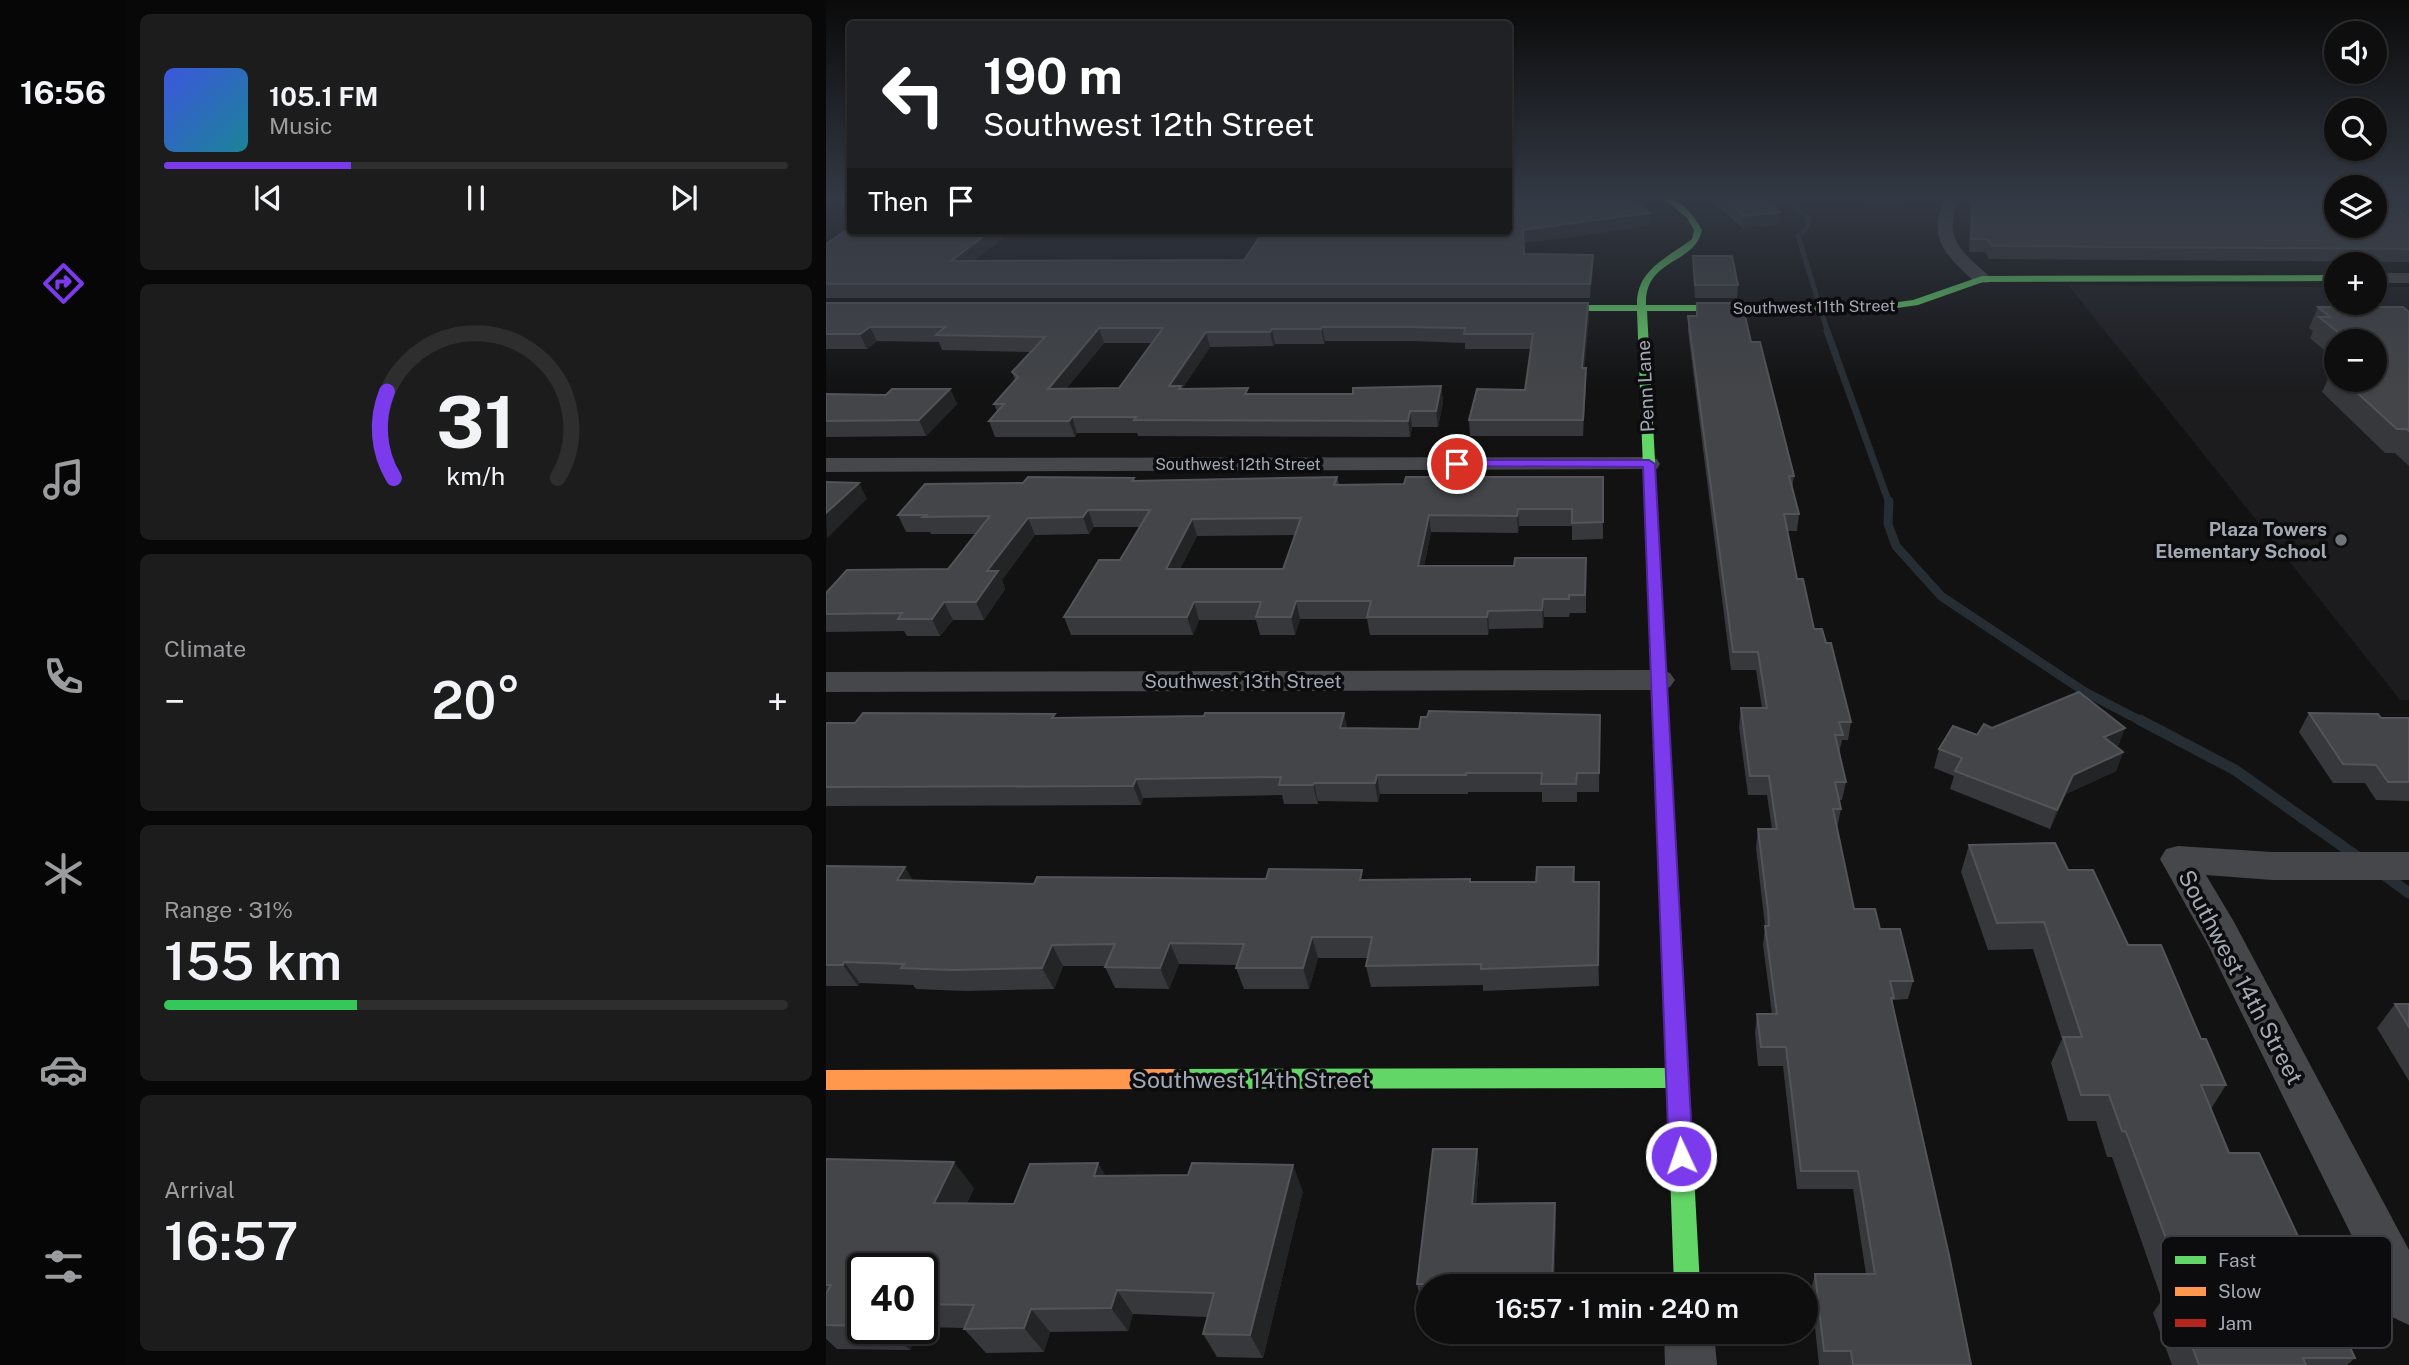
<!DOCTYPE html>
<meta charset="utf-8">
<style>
:root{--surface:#0e0e0e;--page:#1c1c1c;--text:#f1f3f6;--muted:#9b9c9e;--line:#2e2e2e;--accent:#7c3aed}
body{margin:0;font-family:"Public Sans",sans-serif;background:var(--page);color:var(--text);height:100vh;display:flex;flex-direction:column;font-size:26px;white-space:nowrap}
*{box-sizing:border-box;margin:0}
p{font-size:23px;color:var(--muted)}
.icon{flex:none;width:38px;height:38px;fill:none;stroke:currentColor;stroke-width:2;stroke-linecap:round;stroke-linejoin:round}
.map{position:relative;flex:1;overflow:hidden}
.drawer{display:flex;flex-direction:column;gap:14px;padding:14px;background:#080808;width:700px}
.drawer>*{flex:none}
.hud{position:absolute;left:21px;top:21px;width:665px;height:214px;border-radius:7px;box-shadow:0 2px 5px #0004,0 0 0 2px var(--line);background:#202124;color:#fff;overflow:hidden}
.tools{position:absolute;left:1498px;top:21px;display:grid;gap:14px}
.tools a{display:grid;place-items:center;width:63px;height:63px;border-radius:50%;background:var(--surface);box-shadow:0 2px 5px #0004,0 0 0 2px var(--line);font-size:35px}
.speed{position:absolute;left:21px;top:1253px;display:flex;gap:14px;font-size:35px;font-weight:700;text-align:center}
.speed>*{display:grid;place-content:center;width:91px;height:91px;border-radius:50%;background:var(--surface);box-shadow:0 2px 5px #0004,0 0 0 2px var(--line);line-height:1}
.speed .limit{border:4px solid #111;border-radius:10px;background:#fff;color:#111}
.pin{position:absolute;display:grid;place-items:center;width:60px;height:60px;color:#fff;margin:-30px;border:4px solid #fff;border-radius:50%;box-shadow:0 2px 7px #0007}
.me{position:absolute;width:77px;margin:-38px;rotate:357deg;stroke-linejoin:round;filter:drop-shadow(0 0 5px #0008)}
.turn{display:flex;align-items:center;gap:24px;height:147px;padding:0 21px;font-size:32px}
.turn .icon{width:91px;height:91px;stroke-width:2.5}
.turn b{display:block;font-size:49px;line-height:60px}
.then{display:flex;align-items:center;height:66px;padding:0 21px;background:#0003;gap:14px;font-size:26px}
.big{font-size:52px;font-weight:600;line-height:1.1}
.drawer .card{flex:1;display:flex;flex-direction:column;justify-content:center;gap:10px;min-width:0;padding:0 24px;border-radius:10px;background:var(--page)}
.drawer .dial{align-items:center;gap:0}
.dial svg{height:182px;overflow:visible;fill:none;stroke:var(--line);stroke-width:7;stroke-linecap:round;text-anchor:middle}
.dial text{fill:var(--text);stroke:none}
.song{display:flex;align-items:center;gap:21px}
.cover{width:84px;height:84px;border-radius:10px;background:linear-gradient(135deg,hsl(230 70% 55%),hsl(190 70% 35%))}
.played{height:7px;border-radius:4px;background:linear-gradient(90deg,var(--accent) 30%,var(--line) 30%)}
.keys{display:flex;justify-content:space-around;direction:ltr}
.heat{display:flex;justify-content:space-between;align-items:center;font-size:38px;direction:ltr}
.charge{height:10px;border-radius:5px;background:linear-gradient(90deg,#34c759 31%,var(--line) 0)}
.trip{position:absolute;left:590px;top:1274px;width:402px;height:70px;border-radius:35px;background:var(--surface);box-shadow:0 2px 5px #0004,0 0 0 2px var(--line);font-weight:600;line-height:70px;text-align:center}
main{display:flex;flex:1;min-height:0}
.dock{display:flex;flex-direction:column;width:126px;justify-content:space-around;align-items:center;background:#060606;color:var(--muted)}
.dock .icon{width:49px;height:49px}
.dock .selected{color:var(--accent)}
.dock b{font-size:32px;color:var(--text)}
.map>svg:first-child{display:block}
.built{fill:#1c1c1f;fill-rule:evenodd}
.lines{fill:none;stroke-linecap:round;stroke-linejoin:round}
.stream-far3{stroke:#262e33;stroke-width:5}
.stream-far2{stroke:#262e33;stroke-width:7}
.stream-far1{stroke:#262e33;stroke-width:9}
.stream{stroke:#262e33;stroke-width:11}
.street{fill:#46474a;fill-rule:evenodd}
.fast{fill:#63d668;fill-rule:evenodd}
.slow{fill:#ff974d;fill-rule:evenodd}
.jam{fill:#b3261e;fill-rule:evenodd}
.wall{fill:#37383b;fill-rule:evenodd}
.shaded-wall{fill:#232425}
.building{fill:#434548;stroke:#525459;stroke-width:2;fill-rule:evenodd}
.route{fill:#7c3aed;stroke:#51269a;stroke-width:2}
.poi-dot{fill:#70747b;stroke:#0c0c0e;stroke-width:2.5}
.labels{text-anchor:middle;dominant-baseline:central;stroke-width:7;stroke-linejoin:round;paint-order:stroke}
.far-street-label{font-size:16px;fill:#a3a9b3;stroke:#0c0c0e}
.street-label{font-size:19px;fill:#a3a9b3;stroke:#0c0c0e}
.poi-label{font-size:19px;font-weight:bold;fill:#a3a9b3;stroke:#0c0c0e;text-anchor:end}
.near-street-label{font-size:23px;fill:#a3a9b3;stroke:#0c0c0e}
.key{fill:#0c0c0e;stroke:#393b40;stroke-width:2}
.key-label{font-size:19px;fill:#a3a9b3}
</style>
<main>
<nav class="dock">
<b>16:56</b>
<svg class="icon selected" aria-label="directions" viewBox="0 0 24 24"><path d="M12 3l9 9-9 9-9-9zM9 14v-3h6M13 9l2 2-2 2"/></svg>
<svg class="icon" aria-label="music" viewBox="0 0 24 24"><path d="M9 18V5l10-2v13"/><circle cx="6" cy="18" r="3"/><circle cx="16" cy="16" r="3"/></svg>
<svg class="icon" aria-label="phone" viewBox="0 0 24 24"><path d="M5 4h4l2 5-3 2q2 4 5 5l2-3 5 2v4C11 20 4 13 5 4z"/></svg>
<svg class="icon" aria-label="climate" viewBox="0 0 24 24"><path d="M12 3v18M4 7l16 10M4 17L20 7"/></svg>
<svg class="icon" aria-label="car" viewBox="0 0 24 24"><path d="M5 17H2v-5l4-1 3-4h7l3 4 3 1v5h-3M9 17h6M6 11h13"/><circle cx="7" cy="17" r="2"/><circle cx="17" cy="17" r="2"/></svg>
<svg class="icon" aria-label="filters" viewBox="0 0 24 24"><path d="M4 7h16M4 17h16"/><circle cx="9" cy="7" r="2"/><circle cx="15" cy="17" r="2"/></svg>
</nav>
<section class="drawer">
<div class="card">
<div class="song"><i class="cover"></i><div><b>105.1 FM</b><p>Music</p></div></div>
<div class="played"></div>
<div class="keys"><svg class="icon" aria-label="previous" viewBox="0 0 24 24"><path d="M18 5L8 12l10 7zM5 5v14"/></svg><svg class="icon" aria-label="pause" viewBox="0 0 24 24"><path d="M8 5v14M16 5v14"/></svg><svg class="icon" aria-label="next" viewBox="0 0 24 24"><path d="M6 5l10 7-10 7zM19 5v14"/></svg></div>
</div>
<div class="card dial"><svg viewBox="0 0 100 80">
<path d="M14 69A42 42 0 1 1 86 69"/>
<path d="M14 69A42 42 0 0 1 11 31" stroke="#7c3aed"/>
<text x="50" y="56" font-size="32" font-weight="700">31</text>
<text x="50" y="72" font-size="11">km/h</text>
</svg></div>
<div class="card"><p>Climate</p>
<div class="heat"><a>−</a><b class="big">20°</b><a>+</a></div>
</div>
<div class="card"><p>Range · 31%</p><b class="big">155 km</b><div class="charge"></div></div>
<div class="card"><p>Arrival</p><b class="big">16:57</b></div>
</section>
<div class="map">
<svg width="1583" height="1365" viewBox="0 0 1583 1365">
<rect width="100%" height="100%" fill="#121212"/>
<path class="built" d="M1242,285L1510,287V303H1549V287H1583V700H1574ZM1510,341H1549V380H1510Z"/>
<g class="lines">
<polyline class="stream-far3" points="956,199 982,217 982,227 972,236 1002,333"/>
<polyline class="stream-far2" points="1001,331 1063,503"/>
<polyline class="stream-far1" points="1063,501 1062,524 1070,546 1115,596 1259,692 1317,722"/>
<g class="stream">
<polyline points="1314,720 1409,770 1536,860"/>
<polyline points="1554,872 1583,893"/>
</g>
<g class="street">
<path d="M1119,199H1133C1117,238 1134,250 1162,275L1165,279L1162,283H1150C1121,256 1100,240 1119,199Z"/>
<rect x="1549" y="273" width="34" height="10"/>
<polygon points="823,457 831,459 834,464 831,469 0,472 0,458"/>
<polygon points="834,670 844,673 849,680 844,687 834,690 0,692 0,672"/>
<polygon points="1352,846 1446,852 1583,852 1583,880 1446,880 1380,875 1408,922 1583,1250 1583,1325 1566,1317 1380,941 1334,859 1340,849"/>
<polygon points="838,1332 888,1332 891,1365 839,1365"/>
</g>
<g class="fast">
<path d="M838,199C856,199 868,216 876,230C869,265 818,258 820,305H1050L1087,300L1156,276L1510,275V281L1157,282L1092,305L1050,311H821L842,703L834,708L826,703L811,311H709L704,308L709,305H811C810,270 841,258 866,239L868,230L861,218Z"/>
<polygon points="843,883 850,886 853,891 874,1286 848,1286 841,1088 347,1089 339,1086 336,1079 339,1072 347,1069 840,1068 833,891 836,886"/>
</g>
<polygon class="slow" points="347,1069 355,1072 358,1079 355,1086 347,1089 0,1090 0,1070"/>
<polygon class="jam" points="834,698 842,703 853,891 850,896 843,899 836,896 833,891 826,703"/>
</g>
<g class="wall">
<polygon points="682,199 811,199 811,202 823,213 823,226 698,243 698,254 767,255 767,268 764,298 0,298 0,244 24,231 185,231 148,261 418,260"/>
<polygon points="881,199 944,199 950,204 949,209 954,212 953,225 917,228 896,210"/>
<polygon points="1035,199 1082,199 1070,207 1040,201"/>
<polygon points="1145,199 1583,199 1583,216 1557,202 1583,218 1583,262 1163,259 1159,252 1143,252"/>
<polygon points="867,256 912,285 911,298 869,298 867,269"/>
<path d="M0,303H762L763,318L758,368H760V384L757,436H644L643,420L699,390L705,349H639V343L586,341H499L498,344H449L447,346L384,347L356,389L423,394H527L615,386L617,402L612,427H586L584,437L312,436L311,433H251L249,437H169L163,421L171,411L168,404L189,380L186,372L205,352L116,350L113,342L51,341L41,349H0ZM278,343H326L293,388L240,389Z"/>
<polygon points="871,303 925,342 968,476 966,488 973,514 971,531 961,531 971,579 988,629 1000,643 1025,722 1022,740 1016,740 1013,753 1020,782 1016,800 1013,800 1015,809 1011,828 1028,909 1054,929 1087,981 1082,999 1067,1000 1066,1003 1145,1365 993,1365 985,1290 989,1274 1040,1274 1027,1189 971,1189 957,1066 932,1066 929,1033 931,1014 946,1014 937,945 939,926 930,848 932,829 946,829 941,795 922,795 913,727 915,708 936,708 930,670 905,670 862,331 862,316 870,316"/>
<polygon points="1492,307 1583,312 1583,466 1569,453 1559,453 1496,392 1506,370 1510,370 1510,380 1549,380 1549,341 1510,341 1510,360 1484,338 1487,331 1483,328"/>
<polygon points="124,389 131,404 100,436 0,437 0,394 60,395"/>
<path d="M511,477L513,485L578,484L777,477V539L746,540V526H693L692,533L605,532L598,566H688L760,558V613H744L743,617H718L717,628L663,629L662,635H544L541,619H474L469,635H434L430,620H373L367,635H245L238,617L294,560L314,527H268L263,534L209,535L176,580L179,589L158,620H127L114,636H81L78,631L0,632V593L122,569L150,534H105L104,532H80L72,515L309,481ZM469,535L457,569H354L371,536Z"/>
<polygon points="518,713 521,728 593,729 774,715 773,792 751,792 751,802 716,802 716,792 642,792 642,794 554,794 552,802 492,801 492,804 458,804 456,795 317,798 315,805 0,806 0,723"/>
<polygon points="1483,713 1555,718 1583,718 1583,801 1550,800 1539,783 1507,783 1473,732"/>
<polygon points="1166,728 1299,728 1292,746 1291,747 1297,752 1290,771 1240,794 1224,829 1124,789 1128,776 1108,768 1113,749 1151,735"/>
<polygon points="1143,845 1242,870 1302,945 1375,1039 1400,1085 1385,1109 1403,1153 1529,1358 1521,1365 1346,1365 1327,1313 1336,1300 1286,1157 1281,1157 1270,1121 1242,1121 1225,1063 1236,1039 1207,949 1162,950 1135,872"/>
<polygon points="0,866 87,880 208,884 644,879 645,882 710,882 748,867 749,882 773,882 773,986 657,991 657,985 545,987 540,966 542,958 492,958 483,989 418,989 410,968 411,965 353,964 343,989 289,988 279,967 280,966 237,966 228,989 140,991 90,989 87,985 34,983 32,986 0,986"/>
<polygon points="1569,1004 1583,1004 1583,1081 1551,1028"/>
<polygon points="651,1149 653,1167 650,1204 730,1220 728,1286 602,1286 602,1301 595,1301 591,1284"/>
<polygon points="0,1159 148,1188 141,1203 188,1204 280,1176 477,1191 437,1358 391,1357 377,1334 381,1317 307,1314 302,1331 224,1332 218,1352 160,1353 138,1329 139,1328 96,1327 96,1269 37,1269 37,1328 94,1328 84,1350 11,1349 0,1339"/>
<polygon points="618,1332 650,1332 649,1342 620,1342"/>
</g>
<g class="shaded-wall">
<polygon points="1071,199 1082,199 1070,207"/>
<polygon points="950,204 949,213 954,212 953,225 917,228 918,216 944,205"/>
<polygon points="823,213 823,226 698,243 697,230"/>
<polygon points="164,231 185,231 131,275 125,261"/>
<polygon points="767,255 767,268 764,298 764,284"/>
<polygon points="762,303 763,318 757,384 756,368"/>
<polygon points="44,327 51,341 41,349 34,334"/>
<polygon points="496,327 499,341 498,344 495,329"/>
<polygon points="273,328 278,343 227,405 222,389"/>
<polygon points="446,329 449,344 447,346 444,332"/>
<polygon points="380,332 384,347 356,389 343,386"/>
<polygon points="760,368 760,384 757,436 757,420"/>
<polygon points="615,386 617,402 612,427 610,411"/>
<polygon points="124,389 131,404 100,436 93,420"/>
<polygon points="584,411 586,427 584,437 582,421"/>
<polygon points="246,417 251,433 249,437 243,421"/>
<polygon points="33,483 41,499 1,538 0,513"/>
<polygon points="692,509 693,526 692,533 691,516"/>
<polygon points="262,510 268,527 263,534 257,517"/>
<polygon points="603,515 605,532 594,583 592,566"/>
<polygon points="202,518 209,535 176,580 179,589 158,620 150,602 161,571"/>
<polygon points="366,519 371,536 345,587 340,569"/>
<polygon points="717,599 718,617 717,628 716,610"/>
<polygon points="470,601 474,619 469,635 465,617"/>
<polygon points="118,602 127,620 114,636 106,619"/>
<polygon points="368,602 373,620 367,635 361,617"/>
<polygon points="662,611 663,629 662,635 661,617"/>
<polygon points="518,713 522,732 514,728"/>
<polygon points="1299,728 1292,746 1271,756 1278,737"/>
<polygon points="1297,752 1290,771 1240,794 1224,829 1231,810 1247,775"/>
<polygon points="551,775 554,794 552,802 549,783"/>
<polygon points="310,779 317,798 315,805 307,786"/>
<polygon points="488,783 492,801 492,804 487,785"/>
<polygon points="79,867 92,889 71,880"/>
<polygon points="773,882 774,903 773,986 772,965"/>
<polygon points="486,937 492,958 483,989 477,968"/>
<polygon points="344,943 353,964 343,989 334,968"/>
<polygon points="226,945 237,966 228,989 216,968"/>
<polygon points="18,962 34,983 32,986 17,965"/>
<polygon points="651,1149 653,1167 649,1221 646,1204"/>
<polygon points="128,1162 148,1188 129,1228 108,1203"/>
<polygon points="272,1163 288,1189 268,1176"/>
<polygon points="467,1165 477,1191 437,1358 424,1335"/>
<polygon points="729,1203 730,1220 728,1286 726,1286"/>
<polygon points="291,1290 307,1314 302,1331 285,1308"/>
<polygon points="205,1309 224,1332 218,1352 198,1328"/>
<polygon points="61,1328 94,1328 84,1350"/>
<polygon points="646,1332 650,1332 649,1342"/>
</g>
<g class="building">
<polygon points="682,199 808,199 823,213 697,230 698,254 767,255 764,284 0,284 0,244 24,228 24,231 164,231 125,261 418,260 438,231 682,231"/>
<polygon points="899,199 944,199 950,204 944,205 954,212 918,216"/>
<polygon points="1147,199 1510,199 1510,226 1549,226 1549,199 1554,199 1583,218 1583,249 1166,246 1161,239 1145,239"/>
<polygon points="867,256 906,256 912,285 869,285"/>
<path d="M0,303H762L756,368H760L757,420H643L651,389L699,390L707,334H638L639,328L584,327H496L495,329H446L444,332H380L343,386H355L353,389L422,388L419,394H527V388L615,386L610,411H584L582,421L308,420L310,417H246L243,421H163L178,404H168L192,377L186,372L219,337L110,335L119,327H44L34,334H0ZM273,328H337L293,388L222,389Z"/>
<polygon points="871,303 916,303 925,342 934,342 968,476 963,476 973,514 958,514 971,579 977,579 988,629 996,629 1000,643 1005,643 1025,722 1013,722 1017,735 1009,735 1020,782 1009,782 1015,809 1007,809 1028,909 1049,909 1054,929 1074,929 1087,981 1064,981 1068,998 1065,998 1123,1255 1145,1365 1027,1365 1025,1351 998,1351 989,1274 1049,1274 1032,1171 975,1171 960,1047 935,1047 931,1014 951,1014 939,926 943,926 942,910 932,829 951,829 943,776 924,776 915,708 941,708 932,652 907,652 862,316 871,316"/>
<polygon points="1492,307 1577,307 1583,312 1583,431 1581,429 1571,429 1517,380 1549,380 1549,370 1559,370 1549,362 1549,341 1523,341 1493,317 1504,317"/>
<polygon points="66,389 124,389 93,420 0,421 0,394 60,395"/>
<path d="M202,477L308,478L306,481L511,477L508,485L578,484L580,477H777V522L746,523V509H692L691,516L603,515L592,566H688L689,558H760L759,595H743V599H717L716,610L662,611L661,617H541L545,601H470L465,617H430L435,602H368L361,617H238L273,560H294L324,510H262L257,517L202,518L161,571H172L150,602H118L106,619H72L76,613L0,614V593L21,570L122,569L164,516L97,517L100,515H72L99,484L197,483ZM475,518L457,569H340L366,519Z"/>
<polygon points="0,482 33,483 0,513"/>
<polygon points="1253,692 1299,728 1278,737 1297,752 1247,775 1231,810 1129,771 1136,758 1113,749 1127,726 1151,735 1158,724 1166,728"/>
<polygon points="603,711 774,715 773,773 751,773 750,784 715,784 716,773 640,773 640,775 551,775 549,783 488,783 487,785 453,785 455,777 310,779 307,786 0,787 0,723 29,723 37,713 229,714 226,718 378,716 379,713 518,713 514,728 593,729 595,717 601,717"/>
<polygon points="1483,713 1552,714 1555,718 1583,718 1583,782 1562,782 1550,765 1517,764"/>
<polygon points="1229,843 1242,870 1267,870 1302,945 1335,945 1375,1039 1380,1039 1400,1085 1375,1085 1403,1153 1433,1153 1529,1358 1477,1358 1480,1365 1373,1365 1345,1289 1359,1289 1300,1132 1296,1131 1283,1095 1255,1095 1237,1037 1256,1037 1218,922 1171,923 1143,845"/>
<polygon points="0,866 79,867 71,880 208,884 211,877 440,879 443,869 536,870 534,880 644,879 644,882 710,882 711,867 748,867 747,882 773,882 772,965 655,969 655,964 540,966 546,937 486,937 477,968 410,968 418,944 344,943 334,968 279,967 289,944 226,945 216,968 127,970 75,968 78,964 18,962 17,965 0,965"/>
<polygon points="1569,1004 1583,1004 1583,1027"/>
<polygon points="607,1149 651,1149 646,1204 729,1203 726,1284 649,1286 620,1286 620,1284 591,1284"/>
<polygon points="0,1159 128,1162 108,1203 188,1204 204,1164 272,1163 268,1176 362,1175 366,1163 467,1165 424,1335 377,1334 388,1293 291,1290 285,1308 205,1309 198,1328 138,1329 148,1305 96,1304 96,1269 37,1269 37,1326 0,1325 0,1294 5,1285 0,1285"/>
</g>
<linearGradient id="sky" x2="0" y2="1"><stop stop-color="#0a0a0a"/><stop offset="0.51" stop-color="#333944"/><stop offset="1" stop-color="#333944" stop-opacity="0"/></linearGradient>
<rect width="1583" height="390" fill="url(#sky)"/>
<polygon class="route" points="631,460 823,460 829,464 867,1156 863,1164 855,1168 846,1164 843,1156 817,467 627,466 627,461"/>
<circle class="poi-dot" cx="1515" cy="540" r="7"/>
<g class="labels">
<g class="far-street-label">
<text transform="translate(988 307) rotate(-1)">Southwest 11th Street</text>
<text x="412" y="464">Southwest 12th Street</text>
</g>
<g class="street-label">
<text transform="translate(819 386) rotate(-93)">Penn Lane</text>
<text x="417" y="681">Southwest 13th Street</text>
</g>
<g class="poi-label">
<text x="1501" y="529">Plaza Towers<tspan x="1501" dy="22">Elementary School</tspan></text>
</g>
<g class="near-street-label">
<text transform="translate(1415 977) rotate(62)">Southwest 14th Street</text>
<text x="425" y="1079">Southwest 14th Street</text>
</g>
</g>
<rect x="1335" y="1236" width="231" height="112" rx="10" class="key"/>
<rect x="1349" y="1256" width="31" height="8" fill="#63d668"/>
<rect x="1349" y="1287" width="31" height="9" fill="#ff974d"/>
<rect x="1349" y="1319" width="31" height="8" fill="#b3261e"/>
<g class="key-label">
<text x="1392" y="1267">Fast</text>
<text x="1392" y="1298">Slow</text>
<text x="1392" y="1330">Jam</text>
</g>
</svg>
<div class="tools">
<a><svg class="icon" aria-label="sound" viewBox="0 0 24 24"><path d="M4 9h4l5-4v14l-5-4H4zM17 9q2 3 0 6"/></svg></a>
<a><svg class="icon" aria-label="search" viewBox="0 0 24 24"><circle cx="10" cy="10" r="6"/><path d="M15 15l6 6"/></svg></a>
<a><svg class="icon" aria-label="layers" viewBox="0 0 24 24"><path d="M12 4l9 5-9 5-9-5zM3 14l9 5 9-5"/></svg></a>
<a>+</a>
<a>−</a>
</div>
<div class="speed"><div class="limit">40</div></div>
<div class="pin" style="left:631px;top:464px;background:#d93025"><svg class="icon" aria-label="arrive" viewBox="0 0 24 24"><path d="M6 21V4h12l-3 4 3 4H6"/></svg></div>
<svg class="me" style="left:855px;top:1156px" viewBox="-20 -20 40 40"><circle r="17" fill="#7c3aed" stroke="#fff" stroke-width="3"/><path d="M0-11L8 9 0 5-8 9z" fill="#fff"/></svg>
<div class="trip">16:57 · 1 min · 240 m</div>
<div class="hud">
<div class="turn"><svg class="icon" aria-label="left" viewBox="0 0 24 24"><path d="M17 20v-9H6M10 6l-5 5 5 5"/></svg><div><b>190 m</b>Southwest 12th Street</div></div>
<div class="then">Then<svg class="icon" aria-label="arrive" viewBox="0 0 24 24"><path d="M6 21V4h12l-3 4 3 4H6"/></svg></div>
</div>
</div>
</main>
